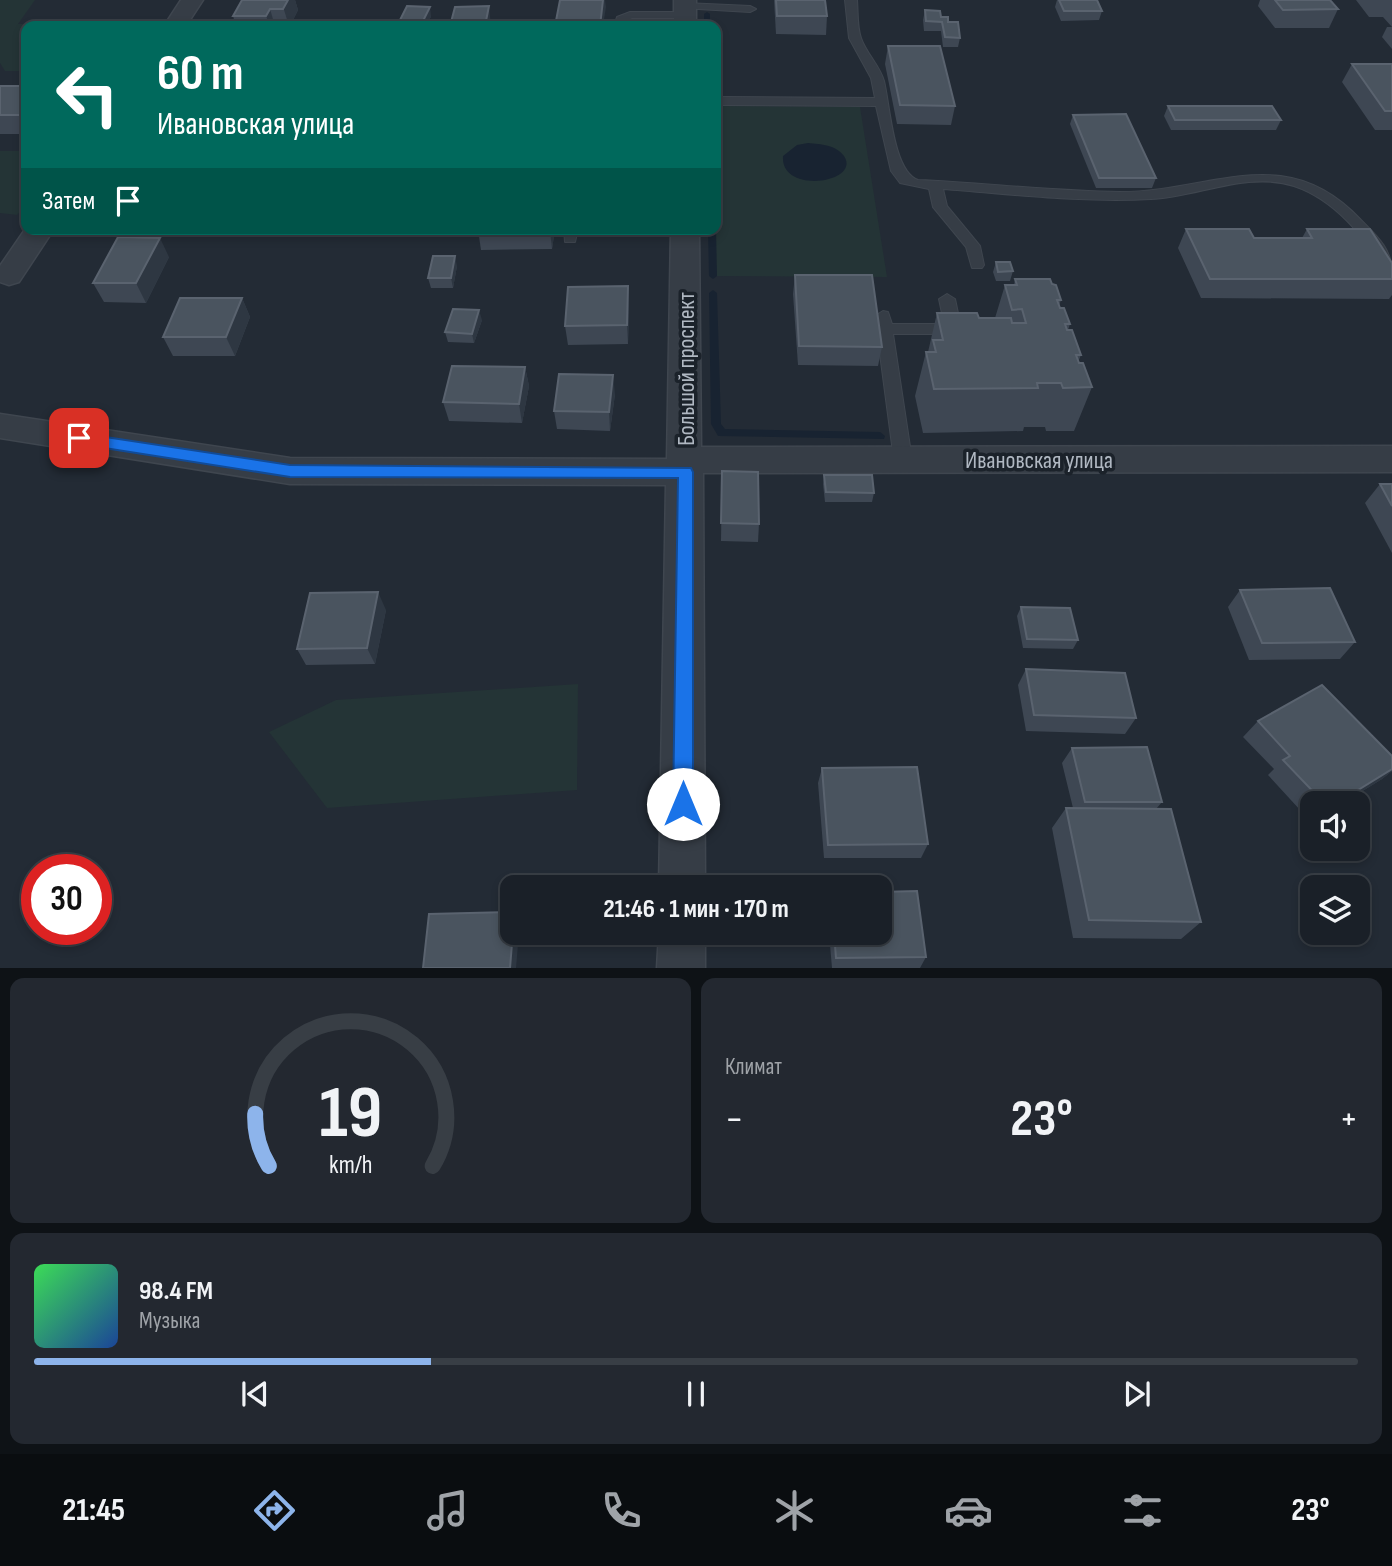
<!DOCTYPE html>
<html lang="ru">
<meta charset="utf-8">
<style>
:root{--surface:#1a2028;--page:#232830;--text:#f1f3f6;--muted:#9fa3a8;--line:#383e45;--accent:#8db4eb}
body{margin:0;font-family:"Sofia Sans Condensed",sans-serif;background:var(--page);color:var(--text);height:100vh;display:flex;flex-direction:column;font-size:26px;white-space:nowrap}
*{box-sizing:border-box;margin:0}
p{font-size:23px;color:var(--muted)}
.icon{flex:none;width:38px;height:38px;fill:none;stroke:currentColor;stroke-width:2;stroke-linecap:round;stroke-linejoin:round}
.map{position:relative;height:968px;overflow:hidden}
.panel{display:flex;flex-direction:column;gap:10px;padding:10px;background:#0e1216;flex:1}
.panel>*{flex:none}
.hud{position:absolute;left:21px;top:21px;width:700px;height:214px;border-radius:14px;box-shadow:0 4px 10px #0003,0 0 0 2px var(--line);background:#00695c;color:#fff;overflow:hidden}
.fabs{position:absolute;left:1300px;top:791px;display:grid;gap:14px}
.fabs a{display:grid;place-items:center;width:70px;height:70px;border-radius:14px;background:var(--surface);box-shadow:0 4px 10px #0003,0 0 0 2px var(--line);font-size:35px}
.speed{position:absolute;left:21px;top:854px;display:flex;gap:14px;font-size:35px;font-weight:700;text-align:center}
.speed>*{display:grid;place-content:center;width:91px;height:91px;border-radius:50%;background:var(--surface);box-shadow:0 4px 10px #0003,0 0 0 2px var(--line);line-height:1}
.speed .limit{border:10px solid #d22;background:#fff;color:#111}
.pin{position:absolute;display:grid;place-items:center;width:60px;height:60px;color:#fff;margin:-30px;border-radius:14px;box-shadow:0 4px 10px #0006}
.me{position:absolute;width:77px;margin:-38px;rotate:0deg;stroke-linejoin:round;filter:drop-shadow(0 0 5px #0008)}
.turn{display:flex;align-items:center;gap:24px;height:147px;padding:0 21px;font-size:32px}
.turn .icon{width:91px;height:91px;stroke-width:2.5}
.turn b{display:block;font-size:49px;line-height:60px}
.then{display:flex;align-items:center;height:66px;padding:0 21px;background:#0003;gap:14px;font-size:26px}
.big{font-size:52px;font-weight:700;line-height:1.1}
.panel .widget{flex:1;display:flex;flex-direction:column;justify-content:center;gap:10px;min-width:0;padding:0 24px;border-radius:14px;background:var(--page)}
.panel .dial{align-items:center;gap:0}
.dial svg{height:182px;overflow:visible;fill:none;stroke:var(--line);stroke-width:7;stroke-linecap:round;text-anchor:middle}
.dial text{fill:var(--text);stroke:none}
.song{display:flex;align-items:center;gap:21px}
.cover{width:84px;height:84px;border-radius:10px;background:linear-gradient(135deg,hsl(130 70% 55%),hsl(220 70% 35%))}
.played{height:7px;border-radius:4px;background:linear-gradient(90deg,var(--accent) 30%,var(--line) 30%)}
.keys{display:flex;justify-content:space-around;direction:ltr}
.heat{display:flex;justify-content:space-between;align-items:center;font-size:38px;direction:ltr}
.panel .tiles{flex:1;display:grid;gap:10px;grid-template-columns:1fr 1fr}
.widget:last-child{grid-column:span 2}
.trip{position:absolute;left:500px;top:875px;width:392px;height:70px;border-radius:14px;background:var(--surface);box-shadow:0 4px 10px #0003,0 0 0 2px var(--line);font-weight:700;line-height:70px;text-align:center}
.menu{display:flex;height:112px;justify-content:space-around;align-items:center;background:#0a0d10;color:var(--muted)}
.menu .icon{width:49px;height:49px}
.menu .current{color:var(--accent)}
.menu b{font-size:32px;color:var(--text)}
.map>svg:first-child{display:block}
.green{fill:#243436}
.water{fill:#182331}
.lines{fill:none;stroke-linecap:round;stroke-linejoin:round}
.stream{fill:#182331;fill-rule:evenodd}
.lane-casing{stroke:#3f464f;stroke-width:2}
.street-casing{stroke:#3f464f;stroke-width:3}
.lane{fill:#363d46;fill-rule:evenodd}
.street{fill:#363d46;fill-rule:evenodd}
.wall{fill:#3e4753}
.shaded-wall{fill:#2e3742}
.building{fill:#4a545f;stroke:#5a636f;stroke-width:2}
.route{fill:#1a73e8;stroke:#114b97;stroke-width:2}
.labels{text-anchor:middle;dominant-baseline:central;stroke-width:7;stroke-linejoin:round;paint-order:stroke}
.street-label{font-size:24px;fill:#b0b8c2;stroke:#1b222a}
</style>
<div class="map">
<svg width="1392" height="968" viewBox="0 0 1392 968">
<rect width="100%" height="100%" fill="#232b35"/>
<g class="green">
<polygon points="0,0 35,0 18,24 161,22 158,26 26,26 26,71 5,71 0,63"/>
<polygon points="716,106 860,107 887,277 713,276"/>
<polygon points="0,151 26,151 26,204 17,215 0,213"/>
<polygon points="578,684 577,790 327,808 269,732 336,700"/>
</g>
<path class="water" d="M808,143C821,144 836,145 844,156C862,183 780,195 783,156L797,145Z"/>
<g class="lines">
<g class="stream">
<polygon points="707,12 710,14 710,26 704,26 704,14"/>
<polygon points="716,228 717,276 713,279 709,276 708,229"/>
<polygon points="713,290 717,293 721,424 725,429 880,432 885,436 884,439 718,436 711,424 709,293"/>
</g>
<defs>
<g id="lane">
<path d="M845,0H857C858,12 857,27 861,38C866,53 880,66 884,81C890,105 893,171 918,180C985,183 1052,191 1120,192C1212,192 1285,139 1361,220C1377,236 1392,249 1392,273L1387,271C1363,237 1336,200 1294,186C1247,171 1198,197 1151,199C1082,203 1012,194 943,189L947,206L980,246L984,265L982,268H972L966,247L933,207L929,189L900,183L891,171L876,106L716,105V97L875,98L871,78L849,38Z"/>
<polygon points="685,3 750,6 756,9 750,12 681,8 679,6"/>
<polygon points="630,12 685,12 691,15 685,18 632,18 626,21 626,26 614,26 617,17"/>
<polygon points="564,229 578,229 575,242 565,242"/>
<polygon points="947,294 955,299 959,318 954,329 942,334 893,334 912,460 909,465 897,465 894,460 875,316 883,311 888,312 892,324 939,324 943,318 939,299"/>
</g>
<g id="street">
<polygon points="181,0 203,0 186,26 164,26"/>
<rect x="674" y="0" width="22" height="26"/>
<polygon points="26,228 54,229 19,282 9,285 0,282 0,266"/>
<polygon points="671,229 699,229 701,447 1392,446 1392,472 703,473 705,887 659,887 666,485 290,484 0,438 0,414 290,458 667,459"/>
<polygon points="659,933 705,933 705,968 657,968"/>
</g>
</defs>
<use href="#lane" class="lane-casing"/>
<use href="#street" class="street-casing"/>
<use href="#lane" class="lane"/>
<use href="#street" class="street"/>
</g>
<g class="wall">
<polygon points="242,0 295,0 298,10 290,26 236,26 233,16"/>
<polygon points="774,0 825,0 827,16 826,35 776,34"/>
<polygon points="1057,0 1097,0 1102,11 1099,20 1061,21 1055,7"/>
<polygon points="1260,0 1330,0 1338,9 1329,28 1275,28 1258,6"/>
<polygon points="1356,0 1392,0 1392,27 1383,17 1369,17"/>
<polygon points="925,10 941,17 948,22 960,38 958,47 943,47 941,31 924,31 923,20"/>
<polygon points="431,16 427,26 400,26 399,22"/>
<polygon points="1387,27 1392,27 1392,49 1382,37"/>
<polygon points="888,46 955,106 951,125 897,124 885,64"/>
<polygon points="1352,64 1392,64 1392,130 1375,130 1342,82"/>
<rect x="0" y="86" width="26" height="48"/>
<polygon points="1168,106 1281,120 1276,130 1171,130 1164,116"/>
<polygon points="1073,115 1156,178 1152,188 1096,188 1070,124"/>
<polygon points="87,229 122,229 119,235 90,235"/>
<polygon points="555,229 552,249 481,250 478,230"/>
<polygon points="1186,229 1254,238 1302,238 1307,229 1392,279 1392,295 1389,299 1201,298 1178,248"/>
<polygon points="169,257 146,303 104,302 93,283"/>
<polygon points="996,262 1013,271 1010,281 996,281 993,272"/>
<polygon points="457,266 453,288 431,288 428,278"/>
<polygon points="795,275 882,347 878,366 798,365 793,294"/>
<polygon points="1015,279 1052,284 1061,300 1059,306 1070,324 1068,330 1081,355 1078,362 1092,387 1074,431 1046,431 1045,427 1024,427 1023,431 923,433 915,396 926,352 928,352 937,313 979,318 995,318 1005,285 1014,285"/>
<polygon points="242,298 250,317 235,356 173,356 163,337"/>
<polygon points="629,305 628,344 568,345 565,326"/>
<polygon points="482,320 474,343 448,342 445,332"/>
<polygon points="525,367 529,386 522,423 449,421 443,402"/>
<polygon points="615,394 610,431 557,429 554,411"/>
<polygon points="722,471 759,524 758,542 721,541"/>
<polygon points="824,475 874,493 872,502 825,502 823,484"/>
<polygon points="1380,484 1392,484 1392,553 1365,503"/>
<polygon points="1240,590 1355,642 1340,659 1249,660 1228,607"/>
<polygon points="1021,607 1078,640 1073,649 1023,648 1017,616"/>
<polygon points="386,610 375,664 306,665 297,649"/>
<polygon points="1026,669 1136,718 1125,734 1026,731 1018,685"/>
<polygon points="1258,721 1392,756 1392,771 1382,779 1343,803 1312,803 1312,823 1268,775 1274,769 1243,737"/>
<polygon points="1072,748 1162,802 1156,809 1201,922 1181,939 1073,938 1052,828 1066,808 1073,808 1062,763"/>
<polygon points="822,768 928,844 921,858 824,858 818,783"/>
<polygon points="829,933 880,933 926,957 920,968 832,968"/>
</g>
<g class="shaded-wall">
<polygon points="281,0 295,0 298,10 290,26 289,26"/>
<polygon points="603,0 605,0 606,7 603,26 600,26"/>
<polygon points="489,6 491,26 485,26"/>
<polygon points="430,7 431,16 427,26 423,26 422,23"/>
<polygon points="270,9 275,26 270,26 266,16"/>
<polygon points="26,106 26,127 20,115"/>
<polygon points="116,229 122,229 119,235"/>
<polygon points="550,229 555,229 552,249 550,230"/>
<polygon points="160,238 169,257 146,303 136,283"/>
<polygon points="455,256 457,266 453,288 451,278"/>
<polygon points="628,286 629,305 628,344 627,325"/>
<polygon points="242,298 250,317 235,356 226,337"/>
<polygon points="479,310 482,320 474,343 472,334"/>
<polygon points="525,367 529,386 522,423 519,404"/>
<polygon points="613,375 615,394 610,431 609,412"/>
<polygon points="378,592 386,610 375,664 367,648"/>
<polygon points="1392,769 1392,771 1382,779 1343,803 1337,803"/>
<polygon points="513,933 519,933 516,968 510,968"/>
</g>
<g class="building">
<polygon points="242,0 288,0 283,9 270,9 266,16 233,16"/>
<polygon points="560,0 603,0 600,26 555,26"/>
<polygon points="776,0 825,0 827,16 777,16"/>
<polygon points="1059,0 1097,0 1102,11 1064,11"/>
<polygon points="1275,0 1330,0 1338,9 1283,10"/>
<polygon points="407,6 430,7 422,23 399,22"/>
<polygon points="489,6 485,26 450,26 455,7"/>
<polygon points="925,10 940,11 941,17 948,17 948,22 958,22 960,38 945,37 942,22 926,21"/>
<polygon points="888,46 940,46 955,106 900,105"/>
<polygon points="1352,64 1392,64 1392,111 1385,111"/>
<polygon points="0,86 26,86 26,106 20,115 0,115"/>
<polygon points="1168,106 1272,106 1281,120 1175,120"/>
<polygon points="1126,114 1156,178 1099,178 1073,115"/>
<rect x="478" y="229" width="72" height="1"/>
<polygon points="1186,229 1249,229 1254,238 1312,238 1307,229 1370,229 1392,263 1392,279 1210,279"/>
<polygon points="118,237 160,238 136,283 93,283"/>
<polygon points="433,256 455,256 451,278 428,278"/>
<polygon points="996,262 1010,262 1013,271 998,272"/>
<polygon points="795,275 872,275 882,347 799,346"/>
<polygon points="1015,279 1050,279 1052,284 1056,285 1061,300 1057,300 1060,308 1064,308 1070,324 1065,324 1067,330 1072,330 1081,355 1076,355 1079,363 1083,363 1092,387 1063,388 1061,383 1037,383 1038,388 934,389 926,352 936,352 933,340 943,340 937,313 977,313 979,318 1011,318 1012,323 1026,323 1022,309 1012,310 1005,285 1017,285"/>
<polygon points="628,286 627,325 565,326 568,287"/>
<polygon points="180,298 242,298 226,337 163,337"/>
<polygon points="453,309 479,310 472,334 445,332"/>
<polygon points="452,366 525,367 519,404 443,402"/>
<polygon points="559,374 613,375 609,412 554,411"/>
<polygon points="722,471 758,472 759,524 721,523"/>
<polygon points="824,475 872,475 874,493 826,492"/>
<polygon points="1380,484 1392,484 1392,506"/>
<polygon points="1330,588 1355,642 1262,643 1240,590"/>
<polygon points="378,592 367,648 297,649 310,593"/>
<polygon points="1021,607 1070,608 1078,640 1027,639"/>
<polygon points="1026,669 1125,673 1136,718 1034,715"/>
<polygon points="1322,685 1392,756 1392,769 1337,803 1324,803 1283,760 1290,756 1258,721"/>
<polygon points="1147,747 1162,802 1085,802 1072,748"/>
<polygon points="917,767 928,844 828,845 822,768"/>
<polygon points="1066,808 1171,809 1201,922 1089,920"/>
<polygon points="917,891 926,957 836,958 834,933 880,933 880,892"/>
<polygon points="513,912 513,931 510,968 423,968 429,914"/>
</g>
<polygon class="route" points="79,433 290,465 691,468 693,472 693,804 690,811 683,814 676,811 673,804 678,478 290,477 79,444 71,438"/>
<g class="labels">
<g class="street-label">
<text transform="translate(686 369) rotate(-90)">Большой проспект</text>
<text x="1039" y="460">Ивановская улица</text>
</g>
</g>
</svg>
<div class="fabs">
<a><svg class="icon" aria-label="sound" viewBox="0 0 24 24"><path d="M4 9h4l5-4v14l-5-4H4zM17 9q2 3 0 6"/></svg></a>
<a><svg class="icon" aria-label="layers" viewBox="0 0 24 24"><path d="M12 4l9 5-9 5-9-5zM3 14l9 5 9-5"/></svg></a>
</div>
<div class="speed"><div class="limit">30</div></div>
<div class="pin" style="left:79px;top:438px;background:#d93025"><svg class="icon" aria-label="arrive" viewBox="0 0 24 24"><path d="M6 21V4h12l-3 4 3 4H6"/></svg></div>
<svg class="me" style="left:683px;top:804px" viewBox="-20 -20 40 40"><circle r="19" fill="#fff"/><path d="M0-13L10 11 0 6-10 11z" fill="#1a73e8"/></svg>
<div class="trip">21:46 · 1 мин · 170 m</div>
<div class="hud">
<div class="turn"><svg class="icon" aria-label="left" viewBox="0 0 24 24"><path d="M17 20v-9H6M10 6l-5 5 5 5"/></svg><div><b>60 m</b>Ивановская улица</div></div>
<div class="then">Затем<svg class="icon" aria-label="arrive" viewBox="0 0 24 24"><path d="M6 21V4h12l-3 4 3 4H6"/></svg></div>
</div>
</div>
<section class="panel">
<div class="tiles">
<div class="widget dial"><svg viewBox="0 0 100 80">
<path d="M14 69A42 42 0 1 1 86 69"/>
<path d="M14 69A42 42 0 0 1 8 46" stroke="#8db4eb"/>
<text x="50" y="56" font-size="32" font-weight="700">19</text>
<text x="50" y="72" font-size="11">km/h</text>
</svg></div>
<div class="widget"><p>Климат</p>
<div class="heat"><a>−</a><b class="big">23°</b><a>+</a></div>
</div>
<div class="widget">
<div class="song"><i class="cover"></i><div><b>98.4 FM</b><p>Музыка</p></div></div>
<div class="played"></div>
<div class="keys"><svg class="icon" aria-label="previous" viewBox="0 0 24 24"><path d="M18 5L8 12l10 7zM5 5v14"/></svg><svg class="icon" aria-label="pause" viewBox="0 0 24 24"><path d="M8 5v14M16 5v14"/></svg><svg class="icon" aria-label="next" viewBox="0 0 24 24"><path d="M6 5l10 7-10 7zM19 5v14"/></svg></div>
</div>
</div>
</section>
<nav class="menu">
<b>21:45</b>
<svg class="icon current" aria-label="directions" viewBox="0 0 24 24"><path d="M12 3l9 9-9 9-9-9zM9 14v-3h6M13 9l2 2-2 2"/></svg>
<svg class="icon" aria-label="music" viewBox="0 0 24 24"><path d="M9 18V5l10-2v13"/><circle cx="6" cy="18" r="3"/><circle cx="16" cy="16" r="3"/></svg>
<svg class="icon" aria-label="phone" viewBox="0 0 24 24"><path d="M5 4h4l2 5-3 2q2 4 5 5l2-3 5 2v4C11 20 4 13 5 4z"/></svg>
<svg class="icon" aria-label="climate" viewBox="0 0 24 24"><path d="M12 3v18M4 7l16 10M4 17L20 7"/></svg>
<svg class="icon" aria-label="car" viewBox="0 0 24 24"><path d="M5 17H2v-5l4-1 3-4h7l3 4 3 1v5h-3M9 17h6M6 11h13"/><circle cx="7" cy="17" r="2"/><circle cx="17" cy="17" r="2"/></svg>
<svg class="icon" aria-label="filters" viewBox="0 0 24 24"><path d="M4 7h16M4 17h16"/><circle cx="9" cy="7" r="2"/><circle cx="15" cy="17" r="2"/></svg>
<b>23°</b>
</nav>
